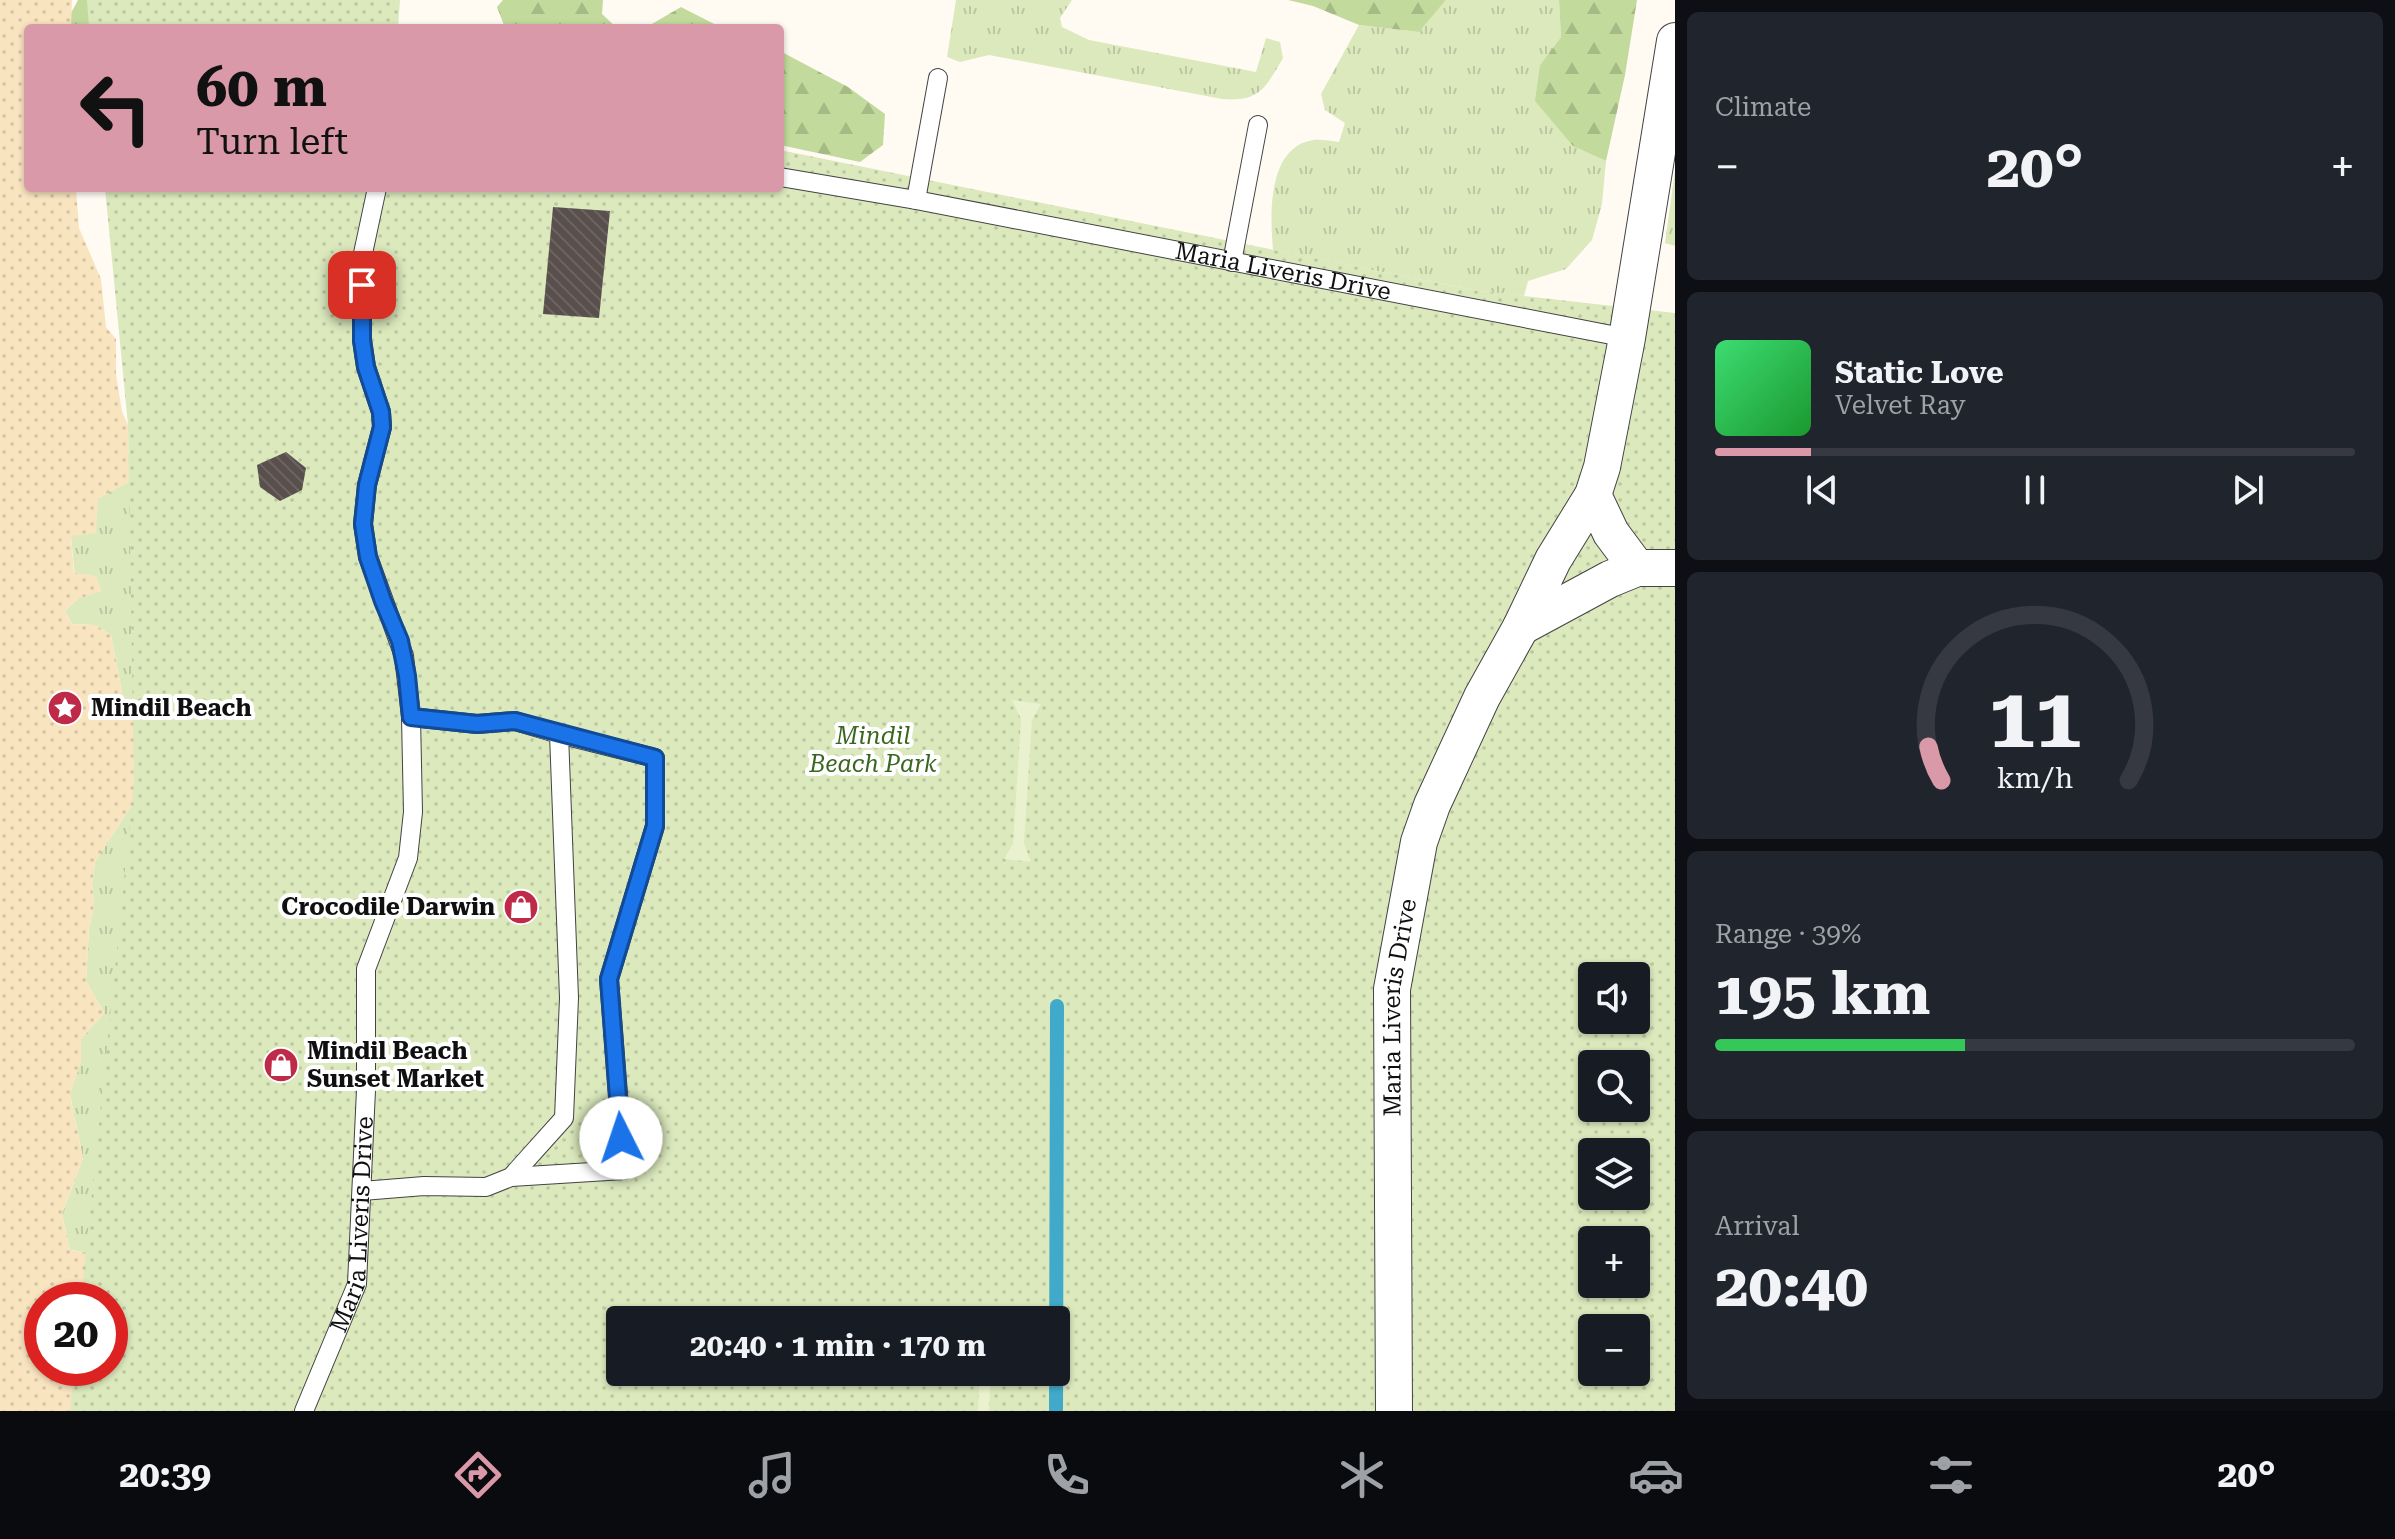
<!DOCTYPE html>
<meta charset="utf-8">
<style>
:root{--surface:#171b24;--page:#20242c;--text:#f1f3f6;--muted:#9ea1a6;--line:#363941;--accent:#da99a8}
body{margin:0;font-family:"Roboto Serif",serif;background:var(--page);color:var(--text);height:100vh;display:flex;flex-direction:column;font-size:30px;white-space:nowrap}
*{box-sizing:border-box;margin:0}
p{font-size:26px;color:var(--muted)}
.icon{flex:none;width:44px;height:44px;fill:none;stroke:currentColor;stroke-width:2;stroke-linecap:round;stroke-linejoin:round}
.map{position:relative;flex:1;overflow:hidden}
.panel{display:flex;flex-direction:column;gap:12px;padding:12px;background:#0d0f14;width:720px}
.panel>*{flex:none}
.hud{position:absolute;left:24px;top:24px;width:760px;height:168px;border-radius:8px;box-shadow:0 2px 6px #0004;background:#da99a8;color:#111;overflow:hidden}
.buttons{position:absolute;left:1578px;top:962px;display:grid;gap:16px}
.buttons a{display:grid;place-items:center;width:72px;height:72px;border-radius:8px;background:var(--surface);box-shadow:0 2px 6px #0004;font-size:40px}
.speed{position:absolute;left:24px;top:1282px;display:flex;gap:16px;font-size:40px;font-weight:700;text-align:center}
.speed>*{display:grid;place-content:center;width:104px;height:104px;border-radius:50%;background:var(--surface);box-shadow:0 2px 6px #0004;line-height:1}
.speed .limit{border:12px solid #d22;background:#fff;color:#111}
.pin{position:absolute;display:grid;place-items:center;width:68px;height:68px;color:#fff;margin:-34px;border-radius:16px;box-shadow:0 4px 12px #0006}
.me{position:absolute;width:88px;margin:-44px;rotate:356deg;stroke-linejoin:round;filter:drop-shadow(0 0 6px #0008)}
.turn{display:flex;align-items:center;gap:28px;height:168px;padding:0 40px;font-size:36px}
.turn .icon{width:104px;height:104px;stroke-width:2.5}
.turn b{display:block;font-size:56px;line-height:68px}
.big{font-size:60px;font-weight:700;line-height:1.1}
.panel .tile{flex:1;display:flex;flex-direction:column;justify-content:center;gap:12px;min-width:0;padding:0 28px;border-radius:12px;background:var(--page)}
.panel .dial{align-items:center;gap:0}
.dial svg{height:208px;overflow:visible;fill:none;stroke:var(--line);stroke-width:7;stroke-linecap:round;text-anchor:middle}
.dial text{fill:var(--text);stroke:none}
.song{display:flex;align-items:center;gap:24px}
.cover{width:96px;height:96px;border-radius:12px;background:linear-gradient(135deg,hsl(140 70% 55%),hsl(130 70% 35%))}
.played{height:8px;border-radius:4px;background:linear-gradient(90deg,var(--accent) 15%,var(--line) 15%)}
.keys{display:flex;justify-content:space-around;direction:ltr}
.heat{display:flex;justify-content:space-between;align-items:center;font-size:44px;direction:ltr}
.charge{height:12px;border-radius:6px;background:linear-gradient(90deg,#34c759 39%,var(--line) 0)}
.trip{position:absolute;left:606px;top:1306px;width:464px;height:80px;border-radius:8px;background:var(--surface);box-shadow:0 2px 6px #0004;font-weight:700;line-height:80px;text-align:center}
.menu{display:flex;height:128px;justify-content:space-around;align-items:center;background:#090b0e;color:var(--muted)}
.menu .icon{width:56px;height:56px}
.menu .selected{color:var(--accent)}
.menu b{font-size:36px;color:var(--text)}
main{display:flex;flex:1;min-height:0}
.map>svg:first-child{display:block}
.grass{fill:url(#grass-tufts)}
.forest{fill:url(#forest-firs)}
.sand{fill:url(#sand-dots)}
.park{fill:url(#park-dots);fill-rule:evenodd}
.pitch{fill:#eaf1ce}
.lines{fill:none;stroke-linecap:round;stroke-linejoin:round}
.stream{stroke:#41aacb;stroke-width:14}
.building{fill:url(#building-back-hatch)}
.lane-casing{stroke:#434343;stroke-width:20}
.street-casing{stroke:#434343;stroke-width:38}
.lane{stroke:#fff;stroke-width:18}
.street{stroke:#fff;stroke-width:36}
.route-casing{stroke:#114b97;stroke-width:20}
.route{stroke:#1a73e8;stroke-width:14}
.labels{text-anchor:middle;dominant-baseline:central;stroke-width:8;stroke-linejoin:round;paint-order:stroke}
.street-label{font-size:24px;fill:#101010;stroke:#fff}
.poi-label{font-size:24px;font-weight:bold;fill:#101010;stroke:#fff;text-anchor:start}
.park-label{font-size:24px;font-style:italic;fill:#3a6720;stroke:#fff}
</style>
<main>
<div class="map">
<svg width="1675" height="1411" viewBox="0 0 1675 1411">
<defs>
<pattern id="grass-tufts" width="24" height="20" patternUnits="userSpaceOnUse" patternTransform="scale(2)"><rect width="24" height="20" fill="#dbe9bd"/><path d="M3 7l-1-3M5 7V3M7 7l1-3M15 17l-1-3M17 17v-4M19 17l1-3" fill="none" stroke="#bbc7a1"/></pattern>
<pattern id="forest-firs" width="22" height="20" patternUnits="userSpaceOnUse" patternTransform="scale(2)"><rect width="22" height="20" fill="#c2da9c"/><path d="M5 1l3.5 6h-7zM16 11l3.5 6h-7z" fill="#a6ba85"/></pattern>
<pattern id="sand-dots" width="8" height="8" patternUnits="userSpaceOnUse" patternTransform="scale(2)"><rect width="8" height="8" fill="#f9e4c0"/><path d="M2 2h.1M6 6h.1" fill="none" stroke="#d4c3a4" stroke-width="1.8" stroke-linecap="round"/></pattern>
<pattern id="park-dots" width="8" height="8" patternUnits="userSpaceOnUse" patternTransform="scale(2)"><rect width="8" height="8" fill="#dbe9bd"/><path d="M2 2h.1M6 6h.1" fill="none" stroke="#bbc7a1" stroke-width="1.8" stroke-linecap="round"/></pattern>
<pattern id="building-back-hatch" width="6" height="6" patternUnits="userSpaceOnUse" patternTransform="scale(2)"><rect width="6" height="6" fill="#594f4c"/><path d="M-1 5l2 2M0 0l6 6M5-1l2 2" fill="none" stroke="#6c6461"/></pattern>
</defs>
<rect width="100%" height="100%" fill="#fffbf3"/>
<g class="grass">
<path d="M956,0H1072L1060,18L1062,27L1089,40L1256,72L1266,38L1280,42L1283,58C1265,89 1259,102 1222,99L989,55L960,62L947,57Z"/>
<path d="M1446,0H1559L1561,37L1540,65L1573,146L1606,161L1602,204L1592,240L1566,269L1528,281L1524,296L1472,290L1273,250C1270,216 1267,147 1313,140C1321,139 1331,141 1339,142L1345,123L1325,110L1321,94L1359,25L1419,32Z"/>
<polygon points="1675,171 1675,246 1665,243"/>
<polygon points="210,450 139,718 123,698 111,635 95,625 72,624 65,611 77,599 71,536 98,499 127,481 128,454"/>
<polygon points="133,803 176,1265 70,1250 62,1214 83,1158 69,1090 81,1062 81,1039 104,1013 86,981 89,928 94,906 92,884 95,862"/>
</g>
<g class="forest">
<polygon points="78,0 161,0 165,28 63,28"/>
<polygon points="503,0 603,0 602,14 617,28 505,28 497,7"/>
<polygon points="1288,0 1446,0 1419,32 1359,25 1313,6"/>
<polygon points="1559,0 1637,0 1625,75 1606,161 1573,146 1535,101 1540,65 1561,37"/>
<polygon points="681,7 722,28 645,28"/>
<polygon points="780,51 848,87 885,114 883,145 860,162 780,145"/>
</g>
<polygon class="sand" points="0,0 72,0 71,28 28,28 28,188 76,188 79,228 101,279 106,327 116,339 116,374 122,412 128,425 129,482 98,499 96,533 71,536 74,573 96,576 102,591 77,599 65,611 72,624 95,625 111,635 123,698 139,718 151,740 133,803 95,862 92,884 94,906 89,928 86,981 104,1013 81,1039 81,1062 70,1095 83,1158 62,1214 70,1250 103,1255 110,1300 42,1300 42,1368 88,1368 78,1411 0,1411"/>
<g class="park">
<polygon points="87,0 400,0 398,28 89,28"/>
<path d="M780,150L1472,290L1675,313V1411H70L74,1368H110V1300H81L134,782L128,425L105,188H780ZM1592,976H1636V1020H1592ZM1592,1064H1636V1108H1592ZM1592,1152H1636V1196H1592ZM1592,1240H1636V1284H1592ZM620,1320H1056V1372H620ZM1592,1328H1636V1372H1592Z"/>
</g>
<g class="pitch">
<polygon points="1012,700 1041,704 1032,720 1024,843 1031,862 1004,859 1013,844 1021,719"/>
<polygon points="980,1372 991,1372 989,1411 978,1411"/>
</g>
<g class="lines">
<polyline class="stream" points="1056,1411 1057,1006"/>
</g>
<g class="building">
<polygon points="553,207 610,211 599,318 543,314"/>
<polygon points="286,452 306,468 302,490 280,501 260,487 257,465"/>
</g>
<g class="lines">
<defs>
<g id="lane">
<path id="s1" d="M780,177L916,200L1627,338"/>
<polyline points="916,200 938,78"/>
<polyline points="1232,262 1258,125"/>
<polyline points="511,1177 624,1170 609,979 655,826 655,758 559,734"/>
<polyline points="362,1191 424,1186 486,1187 511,1177 564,1118 569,998 559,734 515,721 477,724 411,717"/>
<path id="s2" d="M304,1411L357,1284L366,1090V969L408,858L413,812L411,717L404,656L368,557L363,524L367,485L382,427L381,412L366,367L362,340V258L377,188"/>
</g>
<g id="street">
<polyline points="1593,495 1611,533 1637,568"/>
<polyline points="1521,627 1610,579 1637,568 1675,568"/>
<path id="s3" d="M1394,1411L1392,989L1419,842L1432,805L1482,697L1521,627L1553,560L1593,495L1602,467L1627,338L1675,41"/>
</g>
</defs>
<use href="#lane" class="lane-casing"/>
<use href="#street" class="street-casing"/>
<use href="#lane" class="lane"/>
<use href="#street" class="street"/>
</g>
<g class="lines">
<defs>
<polyline id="route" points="362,285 362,340 366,367 381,412 382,427 367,485 363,524 368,557 383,601 400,641 407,676 411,717 477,724 515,721 655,758 655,826 609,979 621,1138"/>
</defs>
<use href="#route" class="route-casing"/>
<use href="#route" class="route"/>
</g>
<defs>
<symbol id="sight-disc" viewBox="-11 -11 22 22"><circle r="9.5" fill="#be2a48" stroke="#fff"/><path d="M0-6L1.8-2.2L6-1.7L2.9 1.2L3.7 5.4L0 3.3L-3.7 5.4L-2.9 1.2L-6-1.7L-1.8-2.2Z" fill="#fff"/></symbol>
<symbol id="shop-disc" viewBox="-11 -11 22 22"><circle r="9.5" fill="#be2a48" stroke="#fff"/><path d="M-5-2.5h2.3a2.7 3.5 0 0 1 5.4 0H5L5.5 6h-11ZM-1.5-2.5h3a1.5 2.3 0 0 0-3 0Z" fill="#fff"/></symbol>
</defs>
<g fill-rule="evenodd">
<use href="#sight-disc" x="45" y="688" width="40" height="40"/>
<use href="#shop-disc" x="501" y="887" width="40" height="40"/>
<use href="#shop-disc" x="261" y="1045" width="40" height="40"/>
</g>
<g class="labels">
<g class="street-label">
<text stroke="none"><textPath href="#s1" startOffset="512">Maria Liveris Drive</textPath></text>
<text stroke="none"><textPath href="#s3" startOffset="404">Maria Liveris Drive</textPath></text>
<text stroke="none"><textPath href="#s2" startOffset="196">Maria Liveris Drive</textPath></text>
</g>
<g class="poi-label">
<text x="91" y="708">Mindil Beach</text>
<text x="495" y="907" text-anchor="end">Crocodile Darwin</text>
<text x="307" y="1051">Mindil Beach<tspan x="307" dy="28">Sunset Market</tspan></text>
</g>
<g class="park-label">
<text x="873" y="736">Mindil<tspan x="873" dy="28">Beach Park</tspan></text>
</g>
</g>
</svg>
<div class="buttons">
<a><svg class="icon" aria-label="sound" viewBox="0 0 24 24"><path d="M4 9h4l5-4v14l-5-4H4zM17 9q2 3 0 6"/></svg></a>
<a><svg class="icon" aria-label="search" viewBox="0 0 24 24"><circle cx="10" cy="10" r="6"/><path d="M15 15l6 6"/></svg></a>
<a><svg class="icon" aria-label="layers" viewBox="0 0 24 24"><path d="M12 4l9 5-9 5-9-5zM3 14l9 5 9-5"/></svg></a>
<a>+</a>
<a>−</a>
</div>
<div class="speed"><div class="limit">20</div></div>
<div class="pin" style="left:362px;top:285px;background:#d93025"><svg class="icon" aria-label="arrive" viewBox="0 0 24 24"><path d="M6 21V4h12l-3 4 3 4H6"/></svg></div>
<svg class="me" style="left:621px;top:1138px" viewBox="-20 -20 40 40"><circle r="19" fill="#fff"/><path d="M0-13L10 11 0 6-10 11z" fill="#1a73e8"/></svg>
<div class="trip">20:40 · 1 min · 170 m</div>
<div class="hud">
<div class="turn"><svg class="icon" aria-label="left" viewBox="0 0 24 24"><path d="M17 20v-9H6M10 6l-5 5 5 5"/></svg><div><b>60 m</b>Turn left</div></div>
</div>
</div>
<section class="panel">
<div class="tile"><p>Climate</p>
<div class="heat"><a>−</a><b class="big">20°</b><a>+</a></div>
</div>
<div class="tile">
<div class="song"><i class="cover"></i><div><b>Static Love</b><p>Velvet Ray</p></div></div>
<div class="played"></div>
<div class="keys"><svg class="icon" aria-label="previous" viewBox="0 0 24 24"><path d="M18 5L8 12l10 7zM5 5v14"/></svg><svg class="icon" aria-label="pause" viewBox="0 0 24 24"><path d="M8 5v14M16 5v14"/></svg><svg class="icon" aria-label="next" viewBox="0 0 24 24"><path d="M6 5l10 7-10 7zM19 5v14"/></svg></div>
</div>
<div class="tile dial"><svg viewBox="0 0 100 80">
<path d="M14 69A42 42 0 1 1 86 69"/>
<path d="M14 69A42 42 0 0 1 9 56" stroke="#da99a8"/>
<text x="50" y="56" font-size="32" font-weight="700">11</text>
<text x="50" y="72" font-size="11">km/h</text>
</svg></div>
<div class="tile"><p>Range · 39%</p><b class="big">195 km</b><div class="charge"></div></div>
<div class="tile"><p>Arrival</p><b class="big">20:40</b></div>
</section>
</main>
<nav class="menu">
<b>20:39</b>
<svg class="icon selected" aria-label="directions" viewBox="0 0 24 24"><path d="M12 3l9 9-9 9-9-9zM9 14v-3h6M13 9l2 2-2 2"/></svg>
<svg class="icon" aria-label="music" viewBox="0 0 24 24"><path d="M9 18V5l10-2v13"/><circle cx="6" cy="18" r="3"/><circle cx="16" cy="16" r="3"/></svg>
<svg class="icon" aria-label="phone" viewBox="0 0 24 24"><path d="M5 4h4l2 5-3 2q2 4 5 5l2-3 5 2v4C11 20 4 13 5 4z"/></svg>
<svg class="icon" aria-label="climate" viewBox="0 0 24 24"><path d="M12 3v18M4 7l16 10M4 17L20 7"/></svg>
<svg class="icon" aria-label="car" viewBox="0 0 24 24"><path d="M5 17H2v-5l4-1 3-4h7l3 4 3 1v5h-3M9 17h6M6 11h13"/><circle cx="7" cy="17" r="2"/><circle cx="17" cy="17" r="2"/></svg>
<svg class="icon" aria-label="filters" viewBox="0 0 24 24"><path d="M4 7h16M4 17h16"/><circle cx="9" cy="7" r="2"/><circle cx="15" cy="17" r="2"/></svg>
<b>20°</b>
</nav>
